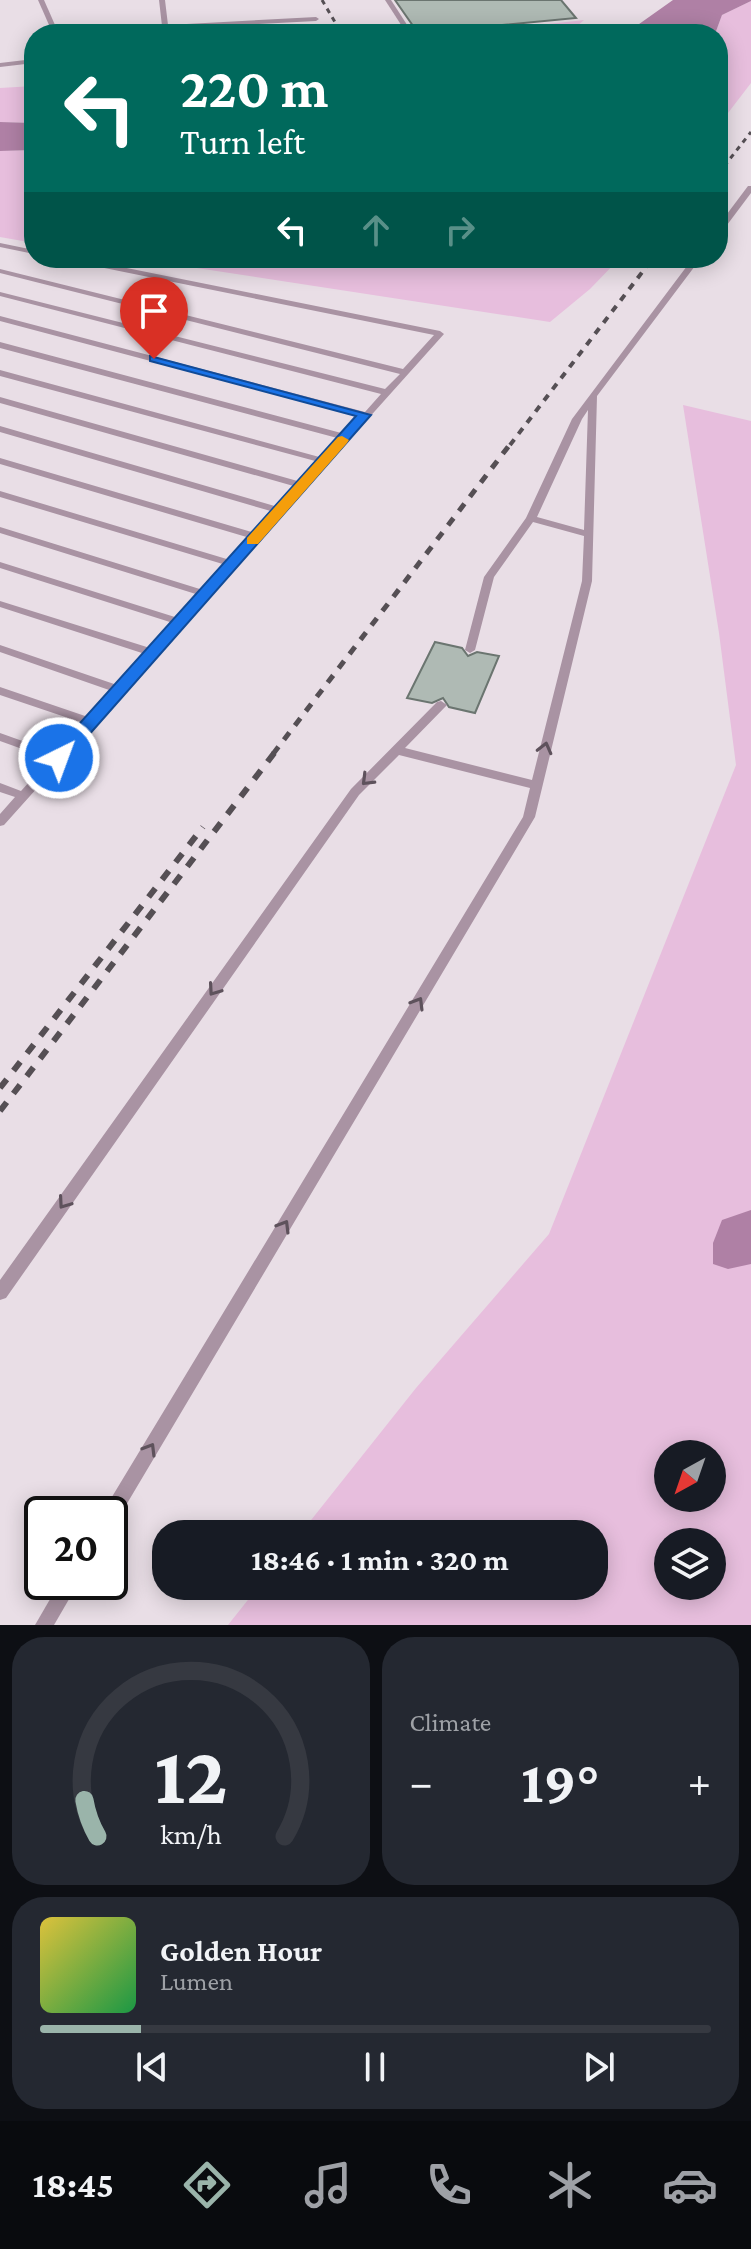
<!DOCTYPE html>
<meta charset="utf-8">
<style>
:root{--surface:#171b24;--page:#242831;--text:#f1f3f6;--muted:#9ea1a6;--line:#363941;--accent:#9ab4aa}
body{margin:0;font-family:"Crimson Pro",serif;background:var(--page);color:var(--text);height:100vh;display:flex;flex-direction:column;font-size:30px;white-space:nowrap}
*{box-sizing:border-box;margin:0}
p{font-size:26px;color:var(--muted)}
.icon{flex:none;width:44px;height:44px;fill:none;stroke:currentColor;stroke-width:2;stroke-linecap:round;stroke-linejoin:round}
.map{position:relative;height:1625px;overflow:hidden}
.sheet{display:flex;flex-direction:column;gap:12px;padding:12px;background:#0d0f14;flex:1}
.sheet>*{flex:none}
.top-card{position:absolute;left:24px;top:24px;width:704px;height:244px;border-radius:32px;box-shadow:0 4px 20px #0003;background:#00695c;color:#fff;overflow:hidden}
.needle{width:52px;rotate:220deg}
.tools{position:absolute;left:654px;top:1440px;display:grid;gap:16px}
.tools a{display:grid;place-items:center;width:72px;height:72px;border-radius:50%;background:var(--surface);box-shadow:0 4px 20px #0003;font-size:40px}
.speed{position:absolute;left:24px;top:1496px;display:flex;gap:16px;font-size:40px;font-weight:700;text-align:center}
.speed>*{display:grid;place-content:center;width:104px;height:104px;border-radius:50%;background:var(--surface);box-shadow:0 4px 20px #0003;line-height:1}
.speed .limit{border:4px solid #111;border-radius:12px;background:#fff;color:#111}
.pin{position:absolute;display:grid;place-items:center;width:68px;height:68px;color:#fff;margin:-82px -34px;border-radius:50% 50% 50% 0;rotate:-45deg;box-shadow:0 0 8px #0007}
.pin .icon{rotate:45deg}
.me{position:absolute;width:88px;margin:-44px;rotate:42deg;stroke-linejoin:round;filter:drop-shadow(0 0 6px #0008)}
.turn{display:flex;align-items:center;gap:28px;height:168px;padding:0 24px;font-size:36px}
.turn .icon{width:104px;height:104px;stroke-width:2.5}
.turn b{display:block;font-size:56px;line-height:68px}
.lanes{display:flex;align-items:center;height:76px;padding:0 24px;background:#0003;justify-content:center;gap:40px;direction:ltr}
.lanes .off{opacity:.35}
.big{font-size:60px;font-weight:700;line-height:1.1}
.sheet .widget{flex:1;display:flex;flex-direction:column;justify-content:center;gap:12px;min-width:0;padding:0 28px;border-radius:32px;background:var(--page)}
.sheet .dial{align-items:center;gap:0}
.dial svg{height:208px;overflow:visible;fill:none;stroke:var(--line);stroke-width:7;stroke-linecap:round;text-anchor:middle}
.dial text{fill:var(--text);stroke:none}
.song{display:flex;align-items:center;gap:24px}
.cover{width:96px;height:96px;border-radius:12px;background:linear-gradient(135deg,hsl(50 70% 55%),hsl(140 70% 35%))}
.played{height:8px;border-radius:4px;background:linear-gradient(90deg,var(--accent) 15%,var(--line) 15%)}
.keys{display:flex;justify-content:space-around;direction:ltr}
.heat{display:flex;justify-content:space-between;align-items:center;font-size:44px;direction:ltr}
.sheet .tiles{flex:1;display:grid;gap:12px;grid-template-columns:1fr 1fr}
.widget:last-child{grid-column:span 2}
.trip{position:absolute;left:152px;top:1520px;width:456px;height:80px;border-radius:32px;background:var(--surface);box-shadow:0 4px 20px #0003;font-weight:700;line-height:80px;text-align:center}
.tabs{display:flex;height:128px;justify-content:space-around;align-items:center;background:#090b0e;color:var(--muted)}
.tabs .icon{width:56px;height:56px}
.tabs .active{color:var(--accent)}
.tabs b{font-size:36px;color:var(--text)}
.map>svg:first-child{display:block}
.green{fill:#e7bedd;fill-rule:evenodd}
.water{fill:#af80a5}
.building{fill:#afbab4;stroke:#6b7570;stroke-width:2}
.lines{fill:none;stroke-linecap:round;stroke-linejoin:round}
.lane{fill:#a993a3;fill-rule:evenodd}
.rail-far3{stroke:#554f54;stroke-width:3;stroke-dasharray:5 5;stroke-linecap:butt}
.rail-far2{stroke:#554f54;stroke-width:4;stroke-dasharray:7 7;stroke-linecap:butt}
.rail-far1{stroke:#554f54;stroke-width:5;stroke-dasharray:9 9;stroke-linecap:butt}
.rail{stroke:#554f54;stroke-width:6;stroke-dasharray:11 11;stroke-linecap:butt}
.oneway{stroke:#5e525c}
.route{fill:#1a73e8;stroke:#114b97;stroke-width:2}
.slow{fill:#f59e0b}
</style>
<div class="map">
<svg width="751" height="1625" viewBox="0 0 751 1625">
<rect width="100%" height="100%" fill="#e9dee6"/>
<g class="green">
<polygon points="751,1 751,83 718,126 718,34 715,34 722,15"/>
<polygon points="584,20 568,34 458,34"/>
<polygon points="34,86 34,123 0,122 0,88"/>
<polygon points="34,150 34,243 0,237 0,151"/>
<polygon points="131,258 620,258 590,289 550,322"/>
<path d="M683,405L751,421V1625H228L259,1586H594V1534H300L416,1388L549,1234L736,765L719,633ZM668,1454H712V1498H668ZM668,1542H712V1586H668Z"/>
</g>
<g class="water">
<polygon points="673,0 751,0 751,1 722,15 715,34 625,34"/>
<polygon points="0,122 34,123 34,150 0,151"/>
<polygon points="751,1210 751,1264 728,1269 713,1264 713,1243 722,1220"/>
</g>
<g class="building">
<polygon points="395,0 561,0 576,18 418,33"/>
<polygon points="435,642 462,648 468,656 477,652 499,656 475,713 449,707 443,698 432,703 407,698"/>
</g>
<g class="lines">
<g class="lane">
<polygon points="38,0 44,0 59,34 53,34"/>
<polygon points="159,0 165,0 168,25 316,17 319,19 316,21 165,29 148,34 138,34 162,26"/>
<polygon points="385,0 391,0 413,34 407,34"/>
<polygon points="34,59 34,63 0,67 0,63"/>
<polygon points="748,186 751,186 751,193 721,233 718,233 718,226"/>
<polygon points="0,243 34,250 34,254 0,247"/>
<polygon points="61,258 77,258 440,331 444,334 4,825 0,826 0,814 15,797 0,792 0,783 21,791 50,759 0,741 0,733 56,753 83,723 0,695 0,687 88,717 112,691 0,652 0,645 117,685 145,654 0,607 0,601 150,648 173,623 0,568 0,562 178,618 199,595 0,533 0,527 203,590 226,565 0,497 0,491 230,560 250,538 0,464 0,458 255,533 274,512 0,432 0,426 278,507 297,487 0,403 0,397 301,482 319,462 0,376 0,370 323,458 341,439 0,348 0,342 345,434 361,417 0,321 0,316 365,412 381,394 0,296 0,292 385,389 400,374 0,273 0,269 403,369 434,335 65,260"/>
<path d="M693,258H701L597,396L592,581L535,817L116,1522L110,1525V1514H102L104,1510L523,817L530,788L399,755L359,795L6,1298L0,1300V1280L351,789L437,702L441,701L447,705L405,748L532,780L582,581L584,536L533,522L494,577L475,650L470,653L465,650L484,577L526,518L572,419ZM588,410L584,530L537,517L582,419Z"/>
<polygon points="60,1582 79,1582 54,1625 35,1625"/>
</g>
<g class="rail-far3">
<polyline points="322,0 342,34"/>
<polyline points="718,174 751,132"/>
</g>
<polyline class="rail-far2" points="510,445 653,258"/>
<polyline class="rail-far1" points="273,754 511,443"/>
<g class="rail">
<polyline points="0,1088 203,827"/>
<polyline points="0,1111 275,752"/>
</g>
</g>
<defs><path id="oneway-chevron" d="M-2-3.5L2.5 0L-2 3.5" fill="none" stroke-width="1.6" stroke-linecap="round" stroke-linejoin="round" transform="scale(2)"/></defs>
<g class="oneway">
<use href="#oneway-chevron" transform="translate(545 748) rotate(-76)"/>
<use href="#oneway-chevron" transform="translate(367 780) rotate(135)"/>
<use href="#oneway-chevron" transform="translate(214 990) rotate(125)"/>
<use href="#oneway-chevron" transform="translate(418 1003) rotate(-59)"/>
<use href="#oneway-chevron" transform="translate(64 1203) rotate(125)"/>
<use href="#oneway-chevron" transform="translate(284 1226) rotate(-59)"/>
<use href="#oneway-chevron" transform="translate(150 1449) rotate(-59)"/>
</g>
<polygon class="route" points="150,356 371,415 65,762 53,762 50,758 53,753 356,416 150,361"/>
<polygon class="slow" points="342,436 349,440 347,443 258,544 247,544 247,538 338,437"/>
</svg>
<div class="tools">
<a><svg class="needle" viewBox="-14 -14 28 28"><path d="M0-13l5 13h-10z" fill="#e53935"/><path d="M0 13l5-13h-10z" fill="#9ea1a6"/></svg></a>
<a><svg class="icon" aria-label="layers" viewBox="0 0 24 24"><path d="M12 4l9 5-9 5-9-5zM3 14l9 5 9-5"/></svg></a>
</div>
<div class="speed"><div class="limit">20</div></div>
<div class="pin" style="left:154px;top:359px;background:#d93025"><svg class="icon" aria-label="arrive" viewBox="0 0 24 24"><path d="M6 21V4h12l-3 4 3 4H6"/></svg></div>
<svg class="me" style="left:59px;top:758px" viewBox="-20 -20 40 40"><circle r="17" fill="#1a73e8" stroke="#fff" stroke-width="3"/><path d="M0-11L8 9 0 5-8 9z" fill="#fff"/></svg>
<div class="trip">18:46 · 1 min · 320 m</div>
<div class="top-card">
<div class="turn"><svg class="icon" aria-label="left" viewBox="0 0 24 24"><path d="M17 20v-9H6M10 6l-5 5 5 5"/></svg><div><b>220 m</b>Turn left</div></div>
<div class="lanes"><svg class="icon" aria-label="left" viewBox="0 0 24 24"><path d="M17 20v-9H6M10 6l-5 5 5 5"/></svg><svg class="icon off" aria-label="ahead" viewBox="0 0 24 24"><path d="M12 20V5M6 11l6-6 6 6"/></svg><svg class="icon off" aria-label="right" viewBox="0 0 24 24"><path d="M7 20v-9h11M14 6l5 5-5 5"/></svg></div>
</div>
</div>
<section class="sheet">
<div class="tiles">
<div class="widget dial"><svg viewBox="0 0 100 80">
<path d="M14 69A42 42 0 1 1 86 69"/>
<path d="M14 69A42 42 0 0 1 9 55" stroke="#9ab4aa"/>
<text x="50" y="56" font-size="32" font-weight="700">12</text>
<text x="50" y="72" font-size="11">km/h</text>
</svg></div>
<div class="widget"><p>Climate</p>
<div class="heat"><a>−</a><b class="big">19°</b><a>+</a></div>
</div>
<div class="widget">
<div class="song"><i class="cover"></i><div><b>Golden Hour</b><p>Lumen</p></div></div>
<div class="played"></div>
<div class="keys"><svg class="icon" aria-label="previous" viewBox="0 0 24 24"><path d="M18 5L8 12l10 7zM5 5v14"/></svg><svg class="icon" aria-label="pause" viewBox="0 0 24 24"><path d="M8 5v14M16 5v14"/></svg><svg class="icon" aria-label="next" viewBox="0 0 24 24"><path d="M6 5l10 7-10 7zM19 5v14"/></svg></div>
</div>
</div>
</section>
<nav class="tabs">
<b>18:45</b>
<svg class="icon active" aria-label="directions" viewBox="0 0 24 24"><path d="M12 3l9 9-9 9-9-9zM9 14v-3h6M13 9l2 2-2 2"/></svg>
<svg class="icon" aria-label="music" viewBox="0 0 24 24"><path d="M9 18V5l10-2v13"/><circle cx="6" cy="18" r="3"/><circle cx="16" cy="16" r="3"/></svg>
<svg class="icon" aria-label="phone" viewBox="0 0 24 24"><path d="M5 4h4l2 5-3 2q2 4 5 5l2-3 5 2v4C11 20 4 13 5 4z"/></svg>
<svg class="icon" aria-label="climate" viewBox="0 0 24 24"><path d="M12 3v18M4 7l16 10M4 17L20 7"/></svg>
<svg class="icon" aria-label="car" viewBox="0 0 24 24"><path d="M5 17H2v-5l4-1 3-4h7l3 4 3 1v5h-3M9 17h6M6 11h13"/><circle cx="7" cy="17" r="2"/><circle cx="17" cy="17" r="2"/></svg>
</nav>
